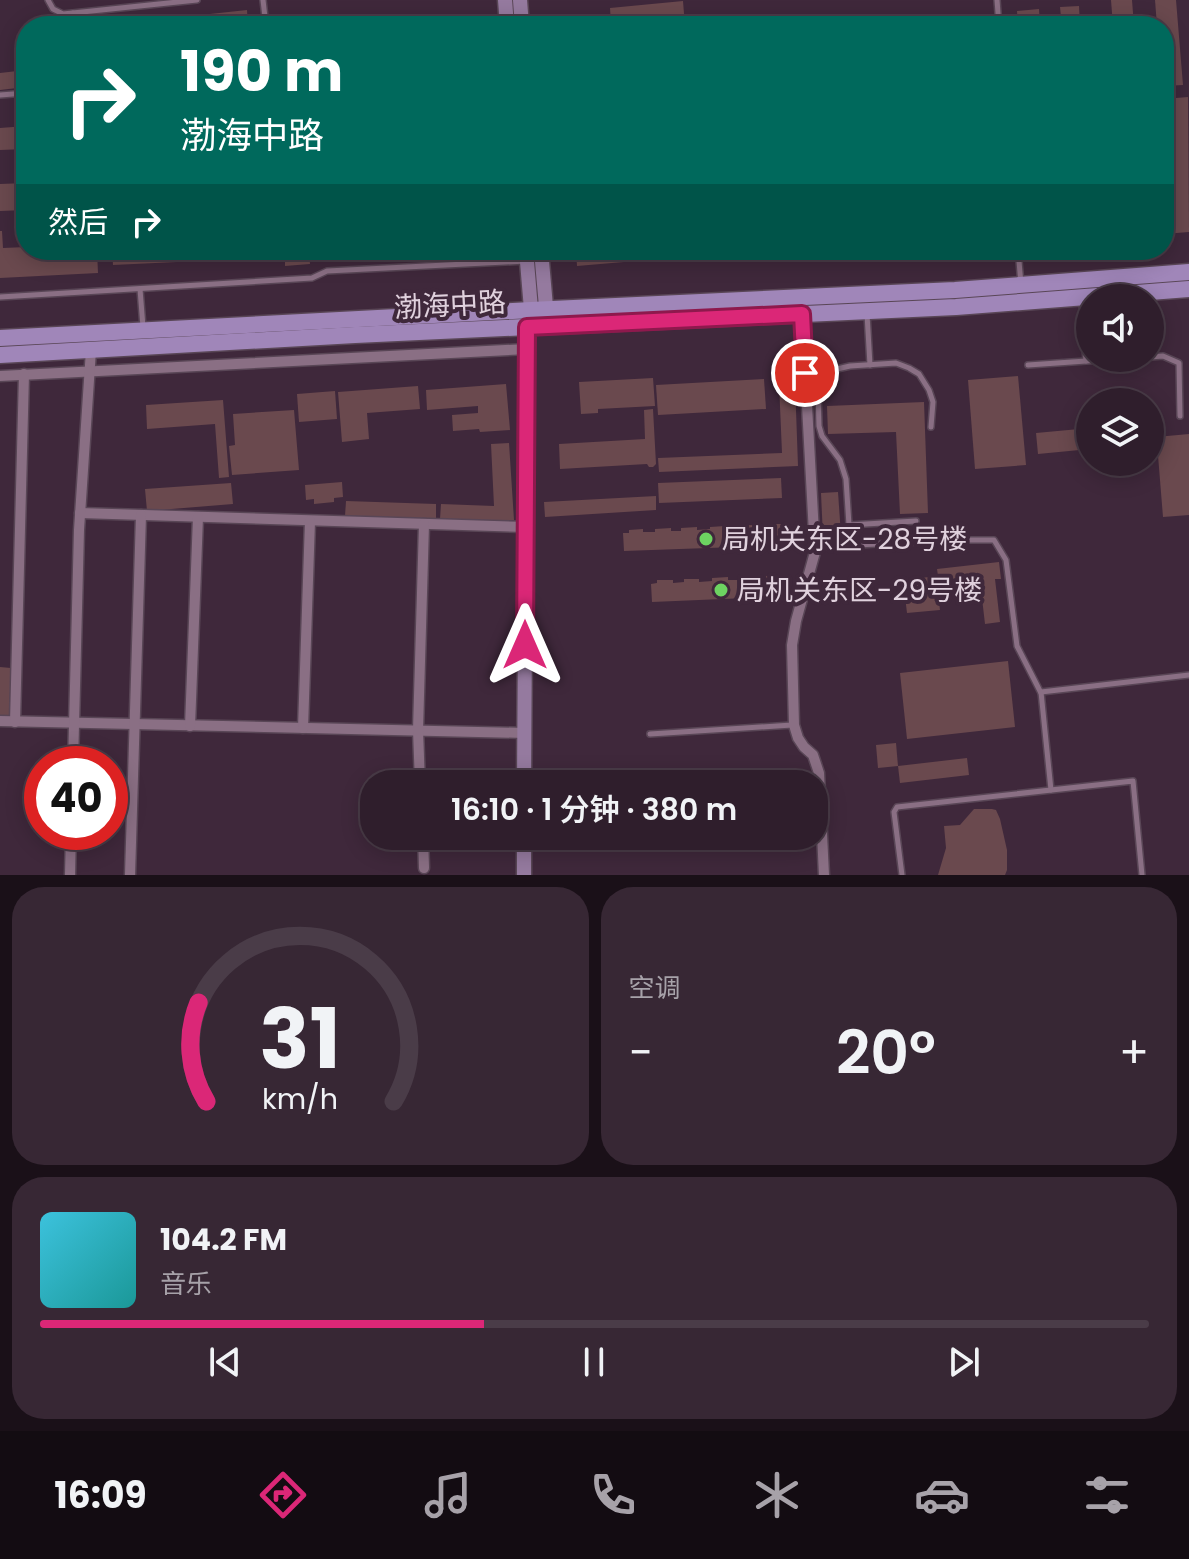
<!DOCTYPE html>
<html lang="zh">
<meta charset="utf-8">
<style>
:root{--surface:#2f1e2c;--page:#372734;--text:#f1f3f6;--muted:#a7a2a9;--line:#4a3c48;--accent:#db2777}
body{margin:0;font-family:Poppins,"Noto Sans SC",sans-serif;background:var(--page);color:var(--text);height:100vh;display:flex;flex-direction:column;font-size:30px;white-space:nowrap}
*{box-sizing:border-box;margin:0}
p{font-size:26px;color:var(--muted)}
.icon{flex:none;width:44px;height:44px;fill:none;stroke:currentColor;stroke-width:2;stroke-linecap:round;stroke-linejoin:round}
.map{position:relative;height:875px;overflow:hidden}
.sheet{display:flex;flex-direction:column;gap:12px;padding:12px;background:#1a1018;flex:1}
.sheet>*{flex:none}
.guide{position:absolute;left:16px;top:16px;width:1158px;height:244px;border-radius:32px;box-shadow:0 4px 20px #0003,0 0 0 2px var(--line);background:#00695c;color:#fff;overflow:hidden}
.controls{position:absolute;left:1076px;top:284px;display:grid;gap:16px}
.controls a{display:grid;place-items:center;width:88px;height:88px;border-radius:50%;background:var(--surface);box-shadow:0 4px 20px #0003,0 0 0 2px var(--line);font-size:40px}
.speed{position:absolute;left:24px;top:746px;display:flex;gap:16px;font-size:40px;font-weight:700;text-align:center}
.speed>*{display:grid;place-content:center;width:104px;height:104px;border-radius:50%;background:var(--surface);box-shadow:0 4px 20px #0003,0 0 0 2px var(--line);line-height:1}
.speed .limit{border:12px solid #d22;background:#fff;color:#111}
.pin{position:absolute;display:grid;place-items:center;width:68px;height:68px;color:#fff;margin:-34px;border:4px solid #fff;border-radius:50%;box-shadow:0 2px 8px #0007}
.me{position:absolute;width:88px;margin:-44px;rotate:0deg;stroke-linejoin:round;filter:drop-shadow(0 0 6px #0008)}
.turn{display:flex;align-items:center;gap:28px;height:168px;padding:0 32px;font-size:36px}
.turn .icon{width:104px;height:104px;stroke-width:2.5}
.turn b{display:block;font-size:56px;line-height:68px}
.then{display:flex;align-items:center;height:76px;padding:0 32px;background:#0003;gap:16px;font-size:30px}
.big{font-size:60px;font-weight:600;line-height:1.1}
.sheet .widget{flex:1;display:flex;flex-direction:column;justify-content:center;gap:12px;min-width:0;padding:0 28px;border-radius:32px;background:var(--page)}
.sheet .dial{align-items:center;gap:0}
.dial svg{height:208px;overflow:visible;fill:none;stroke:var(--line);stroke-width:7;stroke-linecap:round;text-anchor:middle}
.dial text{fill:var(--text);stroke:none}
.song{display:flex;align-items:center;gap:24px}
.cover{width:96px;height:96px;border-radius:12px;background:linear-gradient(135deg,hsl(190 70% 55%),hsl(180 70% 35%))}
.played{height:8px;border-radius:4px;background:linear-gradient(90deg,var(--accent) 40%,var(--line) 40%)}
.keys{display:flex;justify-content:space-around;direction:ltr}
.heat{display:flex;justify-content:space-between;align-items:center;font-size:44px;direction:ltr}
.sheet .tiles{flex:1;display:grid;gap:12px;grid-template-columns:1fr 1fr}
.widget:last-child{grid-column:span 2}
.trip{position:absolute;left:360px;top:770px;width:468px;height:80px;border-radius:32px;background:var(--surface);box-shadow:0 4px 20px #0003,0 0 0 2px var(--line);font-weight:600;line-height:80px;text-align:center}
.dock{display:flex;height:128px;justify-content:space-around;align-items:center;background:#130c12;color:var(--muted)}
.dock .icon{width:56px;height:56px}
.dock .active{color:var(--accent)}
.dock b{font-size:36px;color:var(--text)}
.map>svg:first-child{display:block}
.building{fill:#6a494e}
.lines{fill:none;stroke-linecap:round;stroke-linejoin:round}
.lane-casing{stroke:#594656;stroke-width:8}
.street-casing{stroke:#594656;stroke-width:13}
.secondary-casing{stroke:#594656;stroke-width:17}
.primary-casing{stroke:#594656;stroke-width:19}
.lane{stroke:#8a6f84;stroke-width:5}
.street{stroke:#8a6f84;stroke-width:10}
.secondary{stroke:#957a9f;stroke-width:14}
.primary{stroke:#a086b9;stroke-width:16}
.route-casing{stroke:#8e194d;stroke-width:20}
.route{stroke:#db2777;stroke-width:14}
.poi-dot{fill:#6dd361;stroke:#3f283b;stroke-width:3}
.labels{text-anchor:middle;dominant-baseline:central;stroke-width:8;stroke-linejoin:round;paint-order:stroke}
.street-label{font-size:28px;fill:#e0d1dd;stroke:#3f283b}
.poi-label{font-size:28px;fill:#e0d1dd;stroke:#3f283b;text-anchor:start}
</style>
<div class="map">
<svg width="1189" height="875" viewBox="0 0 1189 875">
<rect width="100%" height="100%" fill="#3f283b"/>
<g class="building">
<polygon points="1111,0 1132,0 1134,26 1113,26"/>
<polygon points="1155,0 1176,0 1183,85 1164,86 1164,26 1157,26"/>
<polygon points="683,1 685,26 670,26 669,18 611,23 610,8"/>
<polygon points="1079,6 1080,26 1062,26 1060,7"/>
<polygon points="1039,9 1040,26 1018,26 1017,11"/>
<polygon points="247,10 248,26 183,26 182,17"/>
<polygon points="821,17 822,23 831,22 832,26 803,26 803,18"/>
<polygon points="173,18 174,26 132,26 132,23"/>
<polygon points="26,70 26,87 0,90 0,73"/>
<polygon points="1188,97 1189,232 1164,234 1164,99"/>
<polygon points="26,126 26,149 0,150 0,128"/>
<polygon points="26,183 26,210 0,211 0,184"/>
<polygon points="0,231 2,231 3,248 26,247 26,250 97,250 98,273 0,278"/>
<polygon points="112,250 176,250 177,262 113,265"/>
<polygon points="211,250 309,250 310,264 285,266 285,261 272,261 271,255 268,256 268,260 250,261 250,257 236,257 236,261 219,262 219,258 211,259"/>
<polygon points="576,250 683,250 683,257 577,266"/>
<polygon points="1018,376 1026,465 975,469 968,380"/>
<polygon points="653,378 655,406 598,409 598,413 581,414 579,382"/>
<polygon points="764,379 766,409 658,415 656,385"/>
<polygon points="795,382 798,466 659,472 658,458 782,453 779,383"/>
<polygon points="506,384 510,430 480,432 479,429 453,431 452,415 478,413 478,406 427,410 426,390"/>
<polygon points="418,386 420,409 367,413 369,439 342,442 338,392"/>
<polygon points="335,391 337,419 299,422 297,394"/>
<polygon points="223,400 229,477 219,478 215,424 147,429 146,405"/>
<polygon points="924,402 928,513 900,514 896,432 828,434 827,406"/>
<polygon points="653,409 656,464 653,467 649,467 647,464 560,469 559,444 645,439 644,410"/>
<polygon points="294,410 299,470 232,475 229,446 235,445 233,414"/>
<polygon points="1155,422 1156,437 1189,434 1189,515 1163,517 1157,443 1150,444 1150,423"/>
<polygon points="1090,428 1090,449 1038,454 1036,433"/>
<polygon points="509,443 514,520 495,521 440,519 441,504 494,506 491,444"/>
<polygon points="781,478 782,498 659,503 658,483"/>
<polygon points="342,482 343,497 334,498 334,502 314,504 314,499 306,500 305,485"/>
<polygon points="231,483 233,504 147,511 145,489"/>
<polygon points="838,492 841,535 823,537 821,493"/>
<polygon points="656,496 656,510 545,517 544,502"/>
<polygon points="346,501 436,504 436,519 345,516"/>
<polygon points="764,524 781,524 781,527 787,526 788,545 624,551 623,533 629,533 629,530 643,529 643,532 655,532 655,529 671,528 671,531 681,531 681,528 697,527 697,530 710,529 710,527 725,526 726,529 737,528 737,526 753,525 754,528 764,527"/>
<polygon points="999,562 1001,579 995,579 1000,622 985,624 980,581 937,586 940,610 907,613 903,580 938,576 937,569"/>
<polygon points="783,575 783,578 790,578 790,596 652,602 651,584 657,583 657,580 673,580 673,583 684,582 684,579 699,579 699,582 712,581 712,578 728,577 728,580 739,580 739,577 756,576 756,579 767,579 766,576"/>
<polygon points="1008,661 1015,727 907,739 900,673"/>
<polygon points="0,667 11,668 9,715 0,715"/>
<polygon points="896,743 898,766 878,768 876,745"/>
<polygon points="967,758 969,775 900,783 898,766"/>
<polygon points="974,809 992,809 996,810 1000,819 1007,850 1007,870 1005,875 938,875 946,848 944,826 960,825"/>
</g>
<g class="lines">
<defs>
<g id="lane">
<polyline points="48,0 53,9 63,14 197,0"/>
<polyline points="263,0 266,26"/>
<polyline points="997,0 999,26"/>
<polyline points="73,13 74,26"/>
<polyline points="0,95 26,93"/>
<polyline points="1018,250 1021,284"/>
<polyline points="140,289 143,327"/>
<polyline points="0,297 312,278 327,271 526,261"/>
<polyline points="1082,302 1086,361"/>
<polyline points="867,314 870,365"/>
<polyline points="1150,357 1163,356 1179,363 1180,416"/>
<polyline points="1028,365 1130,358"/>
<polyline points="916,521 849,525 846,479 840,460 822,436 819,426 818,390 828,377 837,369 850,366 896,363 909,368 919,374 929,390 933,402 931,427"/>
<polyline points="816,547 958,540 994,540 1006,560 1017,646 1041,693"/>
<polyline points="650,734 792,725"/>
<polyline points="1051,790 1041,692 1189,675"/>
<polyline points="902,875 894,812 897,807 1133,781 1142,875"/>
</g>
<g id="street">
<polyline points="802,314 815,552 796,621 792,645 794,725 798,738 804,747 813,755 819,773 824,875"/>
<polyline points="0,376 527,349"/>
<polyline points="80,513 526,527"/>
<polyline points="0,721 525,733"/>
<polyline points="15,722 24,374"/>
<polyline points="190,726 198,517"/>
<polyline points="303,728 310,521"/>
<polyline points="73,764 79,530 91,350"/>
<polyline points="420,784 418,730 424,524"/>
<polyline points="423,836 424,868"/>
<polyline points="70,875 71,832"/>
<polyline points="130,875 141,515"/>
</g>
<g id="secondary">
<polyline points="505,0 507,26"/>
<polyline points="520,0 522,26"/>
<polyline points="526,250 532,321"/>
<polyline points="541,250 547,318"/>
<polyline points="524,784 527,327"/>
<polyline points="524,875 524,836"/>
</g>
<g id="primary">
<polyline points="0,338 531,310 955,290 1189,272"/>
<polyline points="0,355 355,335 956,307 1189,289"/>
</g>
</defs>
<use href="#lane" class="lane-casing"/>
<use href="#street" class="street-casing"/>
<use href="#secondary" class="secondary-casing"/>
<use href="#primary" class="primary-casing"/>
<use href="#lane" class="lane"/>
<use href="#street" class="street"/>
<use href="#secondary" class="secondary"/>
<use href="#primary" class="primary"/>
</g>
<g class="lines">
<defs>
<polyline id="route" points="525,645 527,327 802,314 805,373"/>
</defs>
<use href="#route" class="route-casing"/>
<use href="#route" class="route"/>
</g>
<g class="poi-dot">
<circle cx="706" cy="539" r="8"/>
<circle cx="721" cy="590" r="8"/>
</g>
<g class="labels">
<g class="street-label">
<text transform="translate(450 305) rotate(-3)">渤海中路</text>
</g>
<g class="poi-label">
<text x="722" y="539">局机关东区-28号楼</text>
<text x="737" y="590">局机关东区-29号楼</text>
</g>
</g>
</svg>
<div class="controls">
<a><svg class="icon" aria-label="sound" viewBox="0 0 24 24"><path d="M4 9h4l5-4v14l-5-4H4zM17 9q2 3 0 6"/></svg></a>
<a><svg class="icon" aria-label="layers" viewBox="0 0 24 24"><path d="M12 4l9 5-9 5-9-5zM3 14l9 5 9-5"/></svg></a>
</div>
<div class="speed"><div class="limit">40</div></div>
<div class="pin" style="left:805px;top:373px;background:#d93025"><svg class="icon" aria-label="arrive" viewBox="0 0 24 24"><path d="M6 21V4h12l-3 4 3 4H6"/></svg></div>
<svg class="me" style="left:525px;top:645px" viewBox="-20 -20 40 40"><path d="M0-17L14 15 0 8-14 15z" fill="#db2777" stroke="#fff" stroke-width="4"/></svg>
<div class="trip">16:10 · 1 分钟 · 380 m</div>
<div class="guide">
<div class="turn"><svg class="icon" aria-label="right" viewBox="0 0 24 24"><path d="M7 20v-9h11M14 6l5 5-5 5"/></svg><div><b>190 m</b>渤海中路</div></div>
<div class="then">然后<svg class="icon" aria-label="right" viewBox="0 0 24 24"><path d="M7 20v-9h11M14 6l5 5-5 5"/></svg></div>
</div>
</div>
<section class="sheet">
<div class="tiles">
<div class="widget dial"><svg viewBox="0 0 100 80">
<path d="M14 69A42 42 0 1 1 86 69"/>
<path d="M14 69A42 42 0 0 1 11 31" stroke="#db2777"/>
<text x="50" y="56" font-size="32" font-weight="700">31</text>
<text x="50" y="72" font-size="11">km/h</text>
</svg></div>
<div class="widget"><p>空调</p>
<div class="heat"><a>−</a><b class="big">20°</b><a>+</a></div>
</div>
<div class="widget">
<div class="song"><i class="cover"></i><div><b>104.2 FM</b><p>音乐</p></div></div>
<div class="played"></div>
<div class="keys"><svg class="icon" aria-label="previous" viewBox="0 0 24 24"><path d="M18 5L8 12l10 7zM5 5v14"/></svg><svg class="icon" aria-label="pause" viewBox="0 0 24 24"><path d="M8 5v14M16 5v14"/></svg><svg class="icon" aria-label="next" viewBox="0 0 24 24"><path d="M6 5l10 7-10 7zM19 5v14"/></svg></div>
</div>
</div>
</section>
<nav class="dock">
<b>16:09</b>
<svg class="icon active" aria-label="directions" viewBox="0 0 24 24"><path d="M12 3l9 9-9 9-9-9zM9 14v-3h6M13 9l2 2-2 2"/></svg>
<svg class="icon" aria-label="music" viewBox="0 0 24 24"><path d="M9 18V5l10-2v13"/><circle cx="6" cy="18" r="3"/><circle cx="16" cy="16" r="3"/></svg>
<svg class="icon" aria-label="phone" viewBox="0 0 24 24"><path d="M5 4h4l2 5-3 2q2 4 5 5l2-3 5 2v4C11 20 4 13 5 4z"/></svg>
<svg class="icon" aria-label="climate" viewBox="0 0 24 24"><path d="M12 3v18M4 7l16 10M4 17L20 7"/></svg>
<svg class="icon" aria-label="car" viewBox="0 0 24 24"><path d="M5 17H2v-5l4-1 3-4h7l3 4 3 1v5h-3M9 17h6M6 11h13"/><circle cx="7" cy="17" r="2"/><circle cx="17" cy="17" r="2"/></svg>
<svg class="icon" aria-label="filters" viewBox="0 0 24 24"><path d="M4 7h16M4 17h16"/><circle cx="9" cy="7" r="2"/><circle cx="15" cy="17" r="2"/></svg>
</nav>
